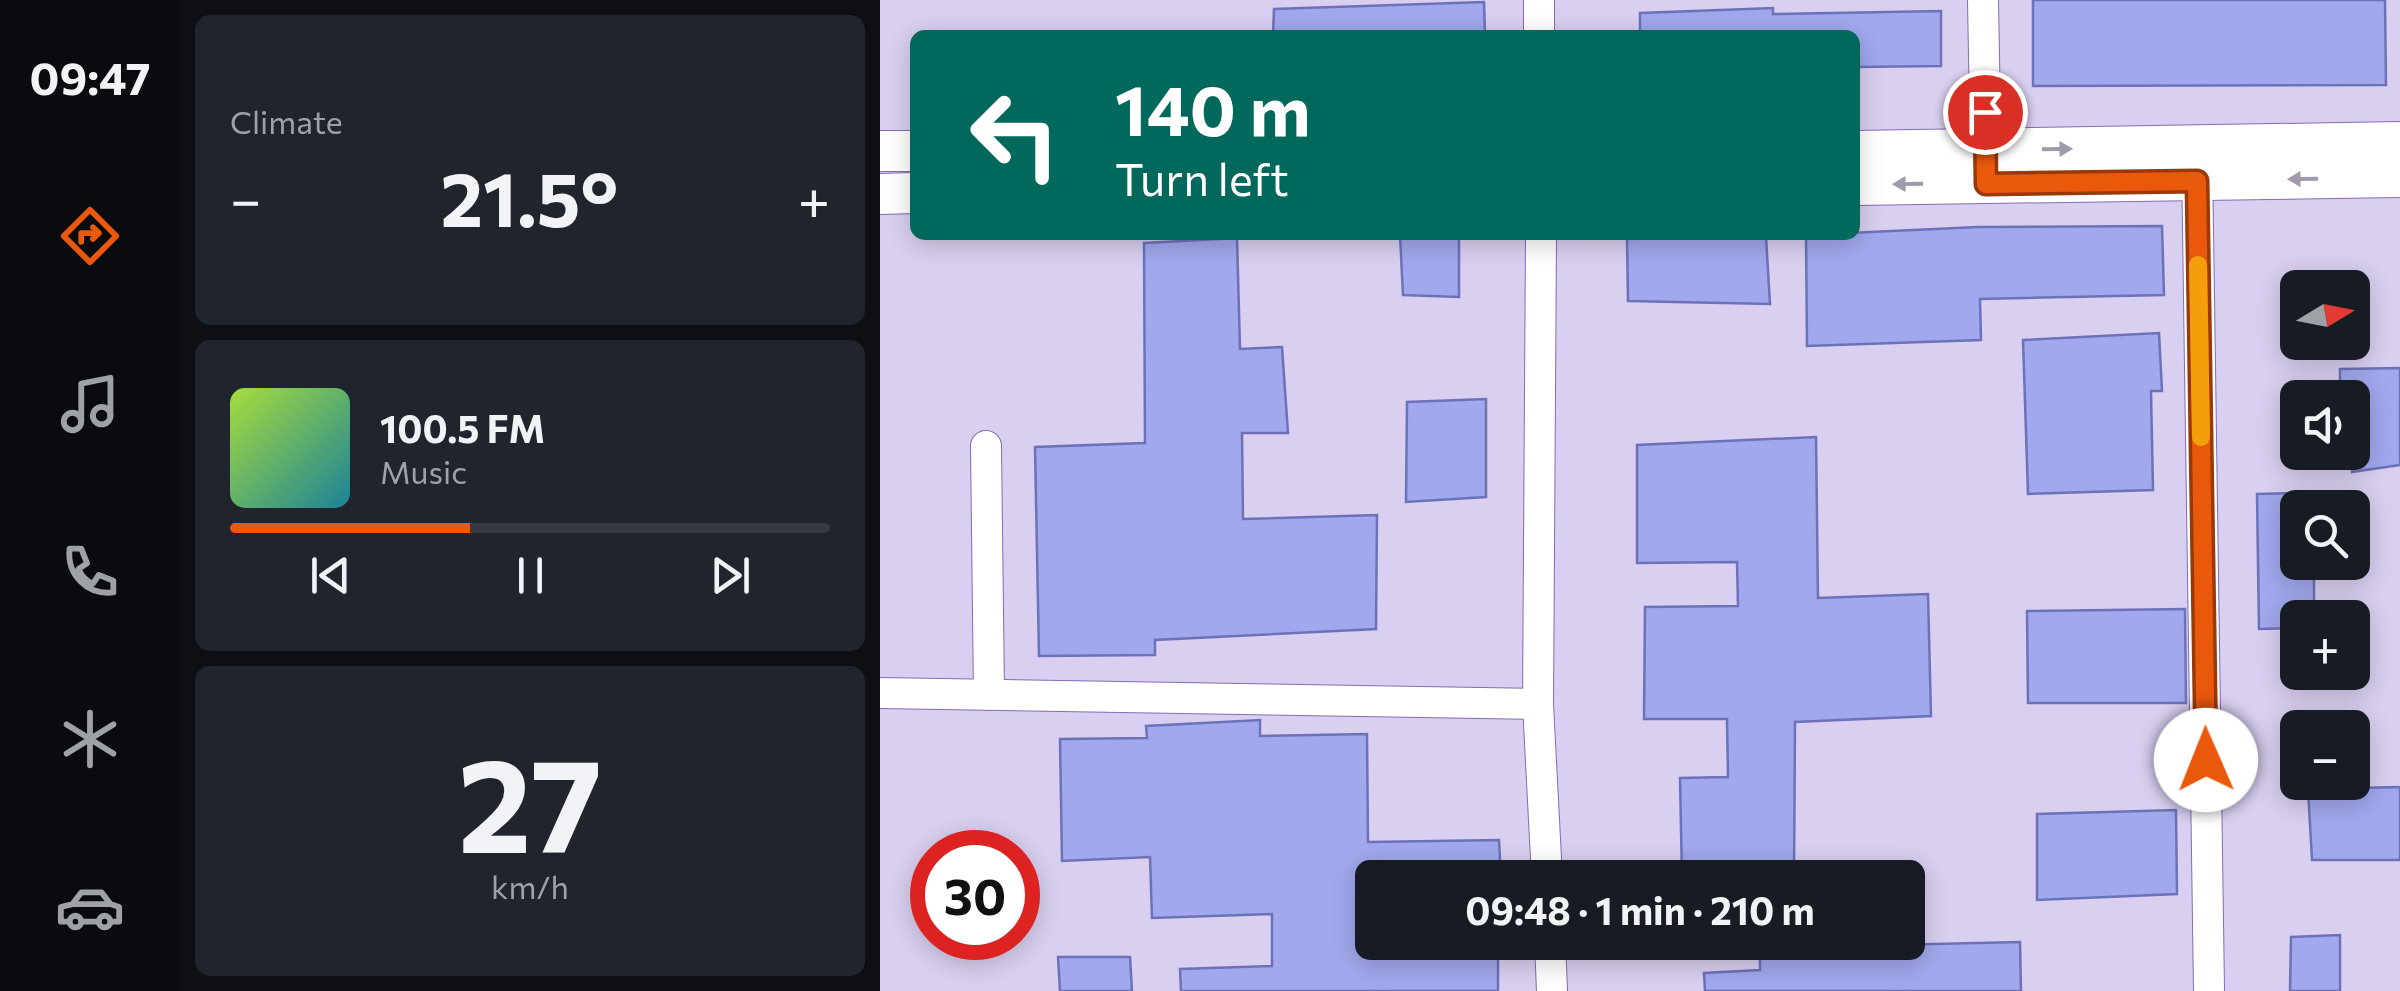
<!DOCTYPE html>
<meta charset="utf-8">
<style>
:root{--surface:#171b24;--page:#20242c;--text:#f1f3f6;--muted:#9ea1a6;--line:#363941;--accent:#ea580c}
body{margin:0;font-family:Commissioner,sans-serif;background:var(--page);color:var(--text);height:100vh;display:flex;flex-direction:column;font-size:38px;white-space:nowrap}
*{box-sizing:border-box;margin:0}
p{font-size:32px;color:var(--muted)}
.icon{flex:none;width:55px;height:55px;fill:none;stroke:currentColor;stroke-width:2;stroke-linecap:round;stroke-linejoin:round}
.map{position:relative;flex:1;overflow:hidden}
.sheet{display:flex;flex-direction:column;gap:15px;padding:15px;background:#0d0f14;width:700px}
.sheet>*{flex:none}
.hud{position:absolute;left:30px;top:30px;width:950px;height:210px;border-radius:15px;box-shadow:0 5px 25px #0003;background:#00695c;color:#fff;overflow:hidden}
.needle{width:65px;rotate:80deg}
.buttons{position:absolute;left:1400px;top:270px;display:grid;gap:20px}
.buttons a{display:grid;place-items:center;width:90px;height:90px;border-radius:15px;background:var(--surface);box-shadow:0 5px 25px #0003;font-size:50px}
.speed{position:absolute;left:30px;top:830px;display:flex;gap:20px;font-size:50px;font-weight:700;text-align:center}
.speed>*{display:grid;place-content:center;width:130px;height:130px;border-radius:50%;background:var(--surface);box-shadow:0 5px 25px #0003;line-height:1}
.speed .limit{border:15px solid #d22;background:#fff;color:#111}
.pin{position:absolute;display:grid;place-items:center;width:85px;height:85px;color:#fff;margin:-42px;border:5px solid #fff;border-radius:50%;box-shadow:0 2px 10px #0007}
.me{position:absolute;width:110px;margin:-55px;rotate:359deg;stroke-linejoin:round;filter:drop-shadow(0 0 8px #0008)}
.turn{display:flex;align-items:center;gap:35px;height:210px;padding:0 40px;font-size:45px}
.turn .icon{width:130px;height:130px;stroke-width:2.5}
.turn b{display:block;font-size:70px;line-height:85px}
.big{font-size:75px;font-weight:700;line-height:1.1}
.sheet .widget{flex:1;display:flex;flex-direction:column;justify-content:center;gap:15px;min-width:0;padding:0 35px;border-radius:15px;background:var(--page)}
.sheet .dial{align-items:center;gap:0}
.dial b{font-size:130px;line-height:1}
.song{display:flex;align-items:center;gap:30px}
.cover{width:120px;height:120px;border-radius:15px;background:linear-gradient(135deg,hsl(80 70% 55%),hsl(190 70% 35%))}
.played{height:10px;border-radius:5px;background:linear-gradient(90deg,var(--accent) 40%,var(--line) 40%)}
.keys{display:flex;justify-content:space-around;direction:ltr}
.heat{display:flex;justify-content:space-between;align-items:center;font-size:55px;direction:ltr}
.trip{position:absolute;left:475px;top:860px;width:570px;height:100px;border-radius:15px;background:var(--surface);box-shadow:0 5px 25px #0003;font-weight:700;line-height:100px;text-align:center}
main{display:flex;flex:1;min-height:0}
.menu{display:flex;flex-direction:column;width:180px;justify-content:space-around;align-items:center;background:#090b0e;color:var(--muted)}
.menu .icon{width:70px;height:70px}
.menu .current{color:var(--accent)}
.menu b{font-size:45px;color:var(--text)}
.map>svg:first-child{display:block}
.built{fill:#d9cff0;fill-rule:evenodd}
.building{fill:#a1a8ed;stroke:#6d72b8;stroke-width:2.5}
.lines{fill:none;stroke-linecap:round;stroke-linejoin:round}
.minor-casing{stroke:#856cb2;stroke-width:32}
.major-casing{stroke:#856cb2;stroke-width:42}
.minor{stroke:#fff;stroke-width:30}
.major{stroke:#fff;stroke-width:40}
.oneway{fill:#a09aaa}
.route-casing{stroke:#983908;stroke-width:25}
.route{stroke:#ea580c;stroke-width:18}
.slow{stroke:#f59e0b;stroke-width:18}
</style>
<main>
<nav class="menu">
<b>09:47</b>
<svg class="icon current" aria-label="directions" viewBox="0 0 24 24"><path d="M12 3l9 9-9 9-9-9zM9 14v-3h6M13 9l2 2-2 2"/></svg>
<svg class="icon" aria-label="music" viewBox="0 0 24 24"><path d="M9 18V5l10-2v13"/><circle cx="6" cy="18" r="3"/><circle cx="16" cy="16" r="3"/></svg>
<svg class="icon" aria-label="phone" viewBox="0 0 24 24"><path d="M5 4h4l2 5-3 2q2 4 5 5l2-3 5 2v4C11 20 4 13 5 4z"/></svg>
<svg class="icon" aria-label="climate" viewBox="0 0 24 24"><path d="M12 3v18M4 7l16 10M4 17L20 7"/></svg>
<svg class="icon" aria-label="car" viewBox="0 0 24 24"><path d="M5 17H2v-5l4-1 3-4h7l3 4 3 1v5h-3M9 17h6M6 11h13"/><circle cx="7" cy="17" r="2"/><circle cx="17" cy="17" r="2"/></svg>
</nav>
<section class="sheet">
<div class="widget"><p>Climate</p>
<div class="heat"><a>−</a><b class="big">21.5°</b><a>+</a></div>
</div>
<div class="widget">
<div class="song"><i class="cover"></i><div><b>100.5 FM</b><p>Music</p></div></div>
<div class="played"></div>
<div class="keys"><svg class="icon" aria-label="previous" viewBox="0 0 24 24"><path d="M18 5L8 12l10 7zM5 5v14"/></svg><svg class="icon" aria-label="pause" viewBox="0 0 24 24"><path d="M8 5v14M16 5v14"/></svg><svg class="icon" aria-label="next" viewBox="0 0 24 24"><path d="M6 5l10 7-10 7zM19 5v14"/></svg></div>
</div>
<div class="widget dial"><b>27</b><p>km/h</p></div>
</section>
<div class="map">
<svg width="1520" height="991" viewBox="0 0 1520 991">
<rect width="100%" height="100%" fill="#e8defd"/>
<path class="built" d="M0,0H1520V991H0ZM35,35H975V235H35ZM1418,288H1472V342H1418ZM1418,398H1472V452H1418ZM1418,508H1472V562H1418ZM1418,618H1472V672H1418ZM1418,728H1472V782H1418ZM52,852H138V938H52ZM492,878H1028V942H492Z"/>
<g class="building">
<polygon points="1153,0 1505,0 1506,85 1153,86"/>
<polygon points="604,2 605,35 393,35 394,9"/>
<polygon points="893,8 893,14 1061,11 1061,66 975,67 975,35 760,35 760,13"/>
<polygon points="1282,226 1284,295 1100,299 1101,340 927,346 926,235 1098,227"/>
<polygon points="520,235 579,235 579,297 523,295"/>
<polygon points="886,236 890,304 748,301 747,239"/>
<polygon points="357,238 360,349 402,347 408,433 362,433 363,519 497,515 496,629 275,640 275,655 159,656 155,447 265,443 264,243"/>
<polygon points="1279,333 1282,391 1271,391 1273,490 1148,494 1143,340"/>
<polygon points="1520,368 1520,465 1472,472 1472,398 1460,398 1460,369"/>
<polygon points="606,399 606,497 526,502 527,402"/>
<polygon points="936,437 938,598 1048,594 1051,716 915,722 914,878 802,878 800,778 848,777 847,719 764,719 765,607 858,606 857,562 757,563 757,445"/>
<polygon points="1418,493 1418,562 1434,562 1434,618 1418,618 1418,628 1379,629 1377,494"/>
<polygon points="1305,609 1306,703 1148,703 1147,611"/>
<polygon points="380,720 380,736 487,734 488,842 619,840 621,878 489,878 490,951 503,951 503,955 618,952 618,991 301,991 300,969 392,966 392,914 272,918 270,857 182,861 180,739 267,738 266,726"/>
<polygon points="1520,787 1520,860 1432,860 1428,789"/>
<polygon points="1296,810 1297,894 1157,900 1157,814"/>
<polygon points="1460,935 1460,991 1410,991 1411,937"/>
<polygon points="1140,942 1141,991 825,991 824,973 880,970 880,948"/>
<polygon points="178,957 250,957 252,991 180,991"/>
</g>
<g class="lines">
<defs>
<g id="minor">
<polyline points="659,0 659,35"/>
<polyline points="1103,0 1106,167"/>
<polyline points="1317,159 1329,991"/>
<polyline points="661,235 658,704 667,878"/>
<polyline points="106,446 109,695"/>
<polyline points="0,693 658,704"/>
<polyline points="670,942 672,991"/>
</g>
<g id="major">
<polyline points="0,151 35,151"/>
<polyline points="975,151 1520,142"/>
<polyline points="975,185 1520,177"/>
<polyline points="0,194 35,193"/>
</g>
</defs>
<use href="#minor" class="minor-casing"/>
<use href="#major" class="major-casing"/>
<use href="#minor" class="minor"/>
<use href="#major" class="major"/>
</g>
<defs><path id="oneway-solid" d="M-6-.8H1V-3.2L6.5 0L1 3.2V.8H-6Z" transform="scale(2.5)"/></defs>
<g class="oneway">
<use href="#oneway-solid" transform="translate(1177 149) rotate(-1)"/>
<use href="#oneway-solid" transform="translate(1423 179) rotate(179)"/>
<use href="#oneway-solid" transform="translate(1028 184) rotate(179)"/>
</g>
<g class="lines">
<defs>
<polyline id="route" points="1105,112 1106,184 1317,181 1326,760"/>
</defs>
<use href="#route" class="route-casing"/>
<use href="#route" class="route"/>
<polyline class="slow" points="1318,265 1321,437"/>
</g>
</svg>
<div class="buttons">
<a><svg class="needle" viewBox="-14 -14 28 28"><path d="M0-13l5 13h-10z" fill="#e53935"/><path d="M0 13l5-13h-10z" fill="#9ea1a6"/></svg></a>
<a><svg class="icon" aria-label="sound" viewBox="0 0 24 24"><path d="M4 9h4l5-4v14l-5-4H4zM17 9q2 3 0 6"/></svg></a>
<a><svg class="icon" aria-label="search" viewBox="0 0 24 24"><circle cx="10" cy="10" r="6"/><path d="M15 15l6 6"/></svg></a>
<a>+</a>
<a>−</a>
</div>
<div class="speed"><div class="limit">30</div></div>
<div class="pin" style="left:1105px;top:112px;background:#d93025"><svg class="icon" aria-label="arrive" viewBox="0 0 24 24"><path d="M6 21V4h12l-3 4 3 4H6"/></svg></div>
<svg class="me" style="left:1326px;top:760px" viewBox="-20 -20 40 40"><circle r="19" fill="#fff"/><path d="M0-13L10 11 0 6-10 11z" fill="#ea580c"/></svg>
<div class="trip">09:48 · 1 min · 210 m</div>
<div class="hud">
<div class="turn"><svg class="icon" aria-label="left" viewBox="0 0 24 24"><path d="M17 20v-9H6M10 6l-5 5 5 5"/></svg><div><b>140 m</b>Turn left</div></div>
</div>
</div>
</main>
